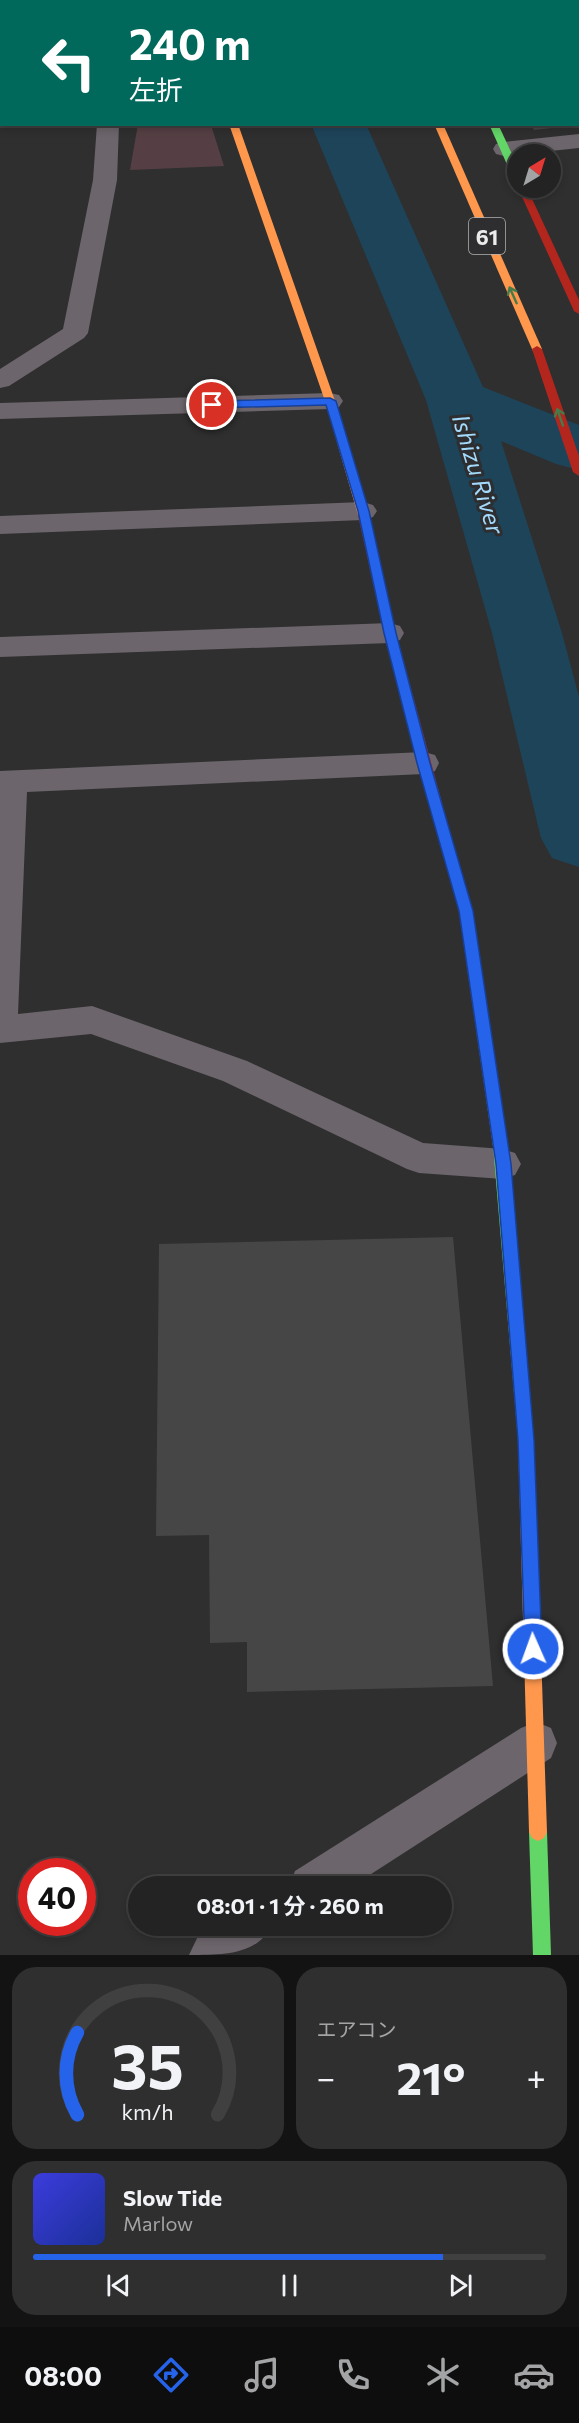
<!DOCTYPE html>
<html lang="ja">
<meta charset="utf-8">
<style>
:root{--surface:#232323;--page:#2f2f30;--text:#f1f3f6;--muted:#a3a4a6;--line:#404041;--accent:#2563eb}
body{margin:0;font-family:Commissioner,"Noto Sans JP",sans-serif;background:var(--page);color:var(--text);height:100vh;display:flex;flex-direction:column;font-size:22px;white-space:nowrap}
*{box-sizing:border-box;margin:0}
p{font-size:20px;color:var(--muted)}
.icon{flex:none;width:33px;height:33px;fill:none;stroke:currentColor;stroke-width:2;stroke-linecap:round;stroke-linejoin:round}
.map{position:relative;height:1955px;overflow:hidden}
.drawer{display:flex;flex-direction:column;gap:12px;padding:12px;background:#131313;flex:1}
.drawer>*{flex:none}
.hud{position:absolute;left:0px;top:0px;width:579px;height:126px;box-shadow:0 3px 9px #0003,0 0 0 2px var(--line);background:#00695c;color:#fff;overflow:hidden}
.needle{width:39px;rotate:38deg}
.buttons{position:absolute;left:507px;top:144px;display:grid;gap:12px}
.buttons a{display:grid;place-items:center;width:54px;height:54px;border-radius:50%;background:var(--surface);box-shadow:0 3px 9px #0003,0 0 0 2px var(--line);font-size:30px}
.speed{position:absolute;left:18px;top:1858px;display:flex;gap:12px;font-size:30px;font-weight:700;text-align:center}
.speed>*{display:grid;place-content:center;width:78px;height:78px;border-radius:50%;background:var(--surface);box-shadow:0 3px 9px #0003,0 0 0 2px var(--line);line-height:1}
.speed .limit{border:9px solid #d22;background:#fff;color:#111}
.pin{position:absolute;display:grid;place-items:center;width:51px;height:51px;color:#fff;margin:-26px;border:3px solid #fff;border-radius:50%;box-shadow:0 2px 6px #0007}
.me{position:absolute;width:66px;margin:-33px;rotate:358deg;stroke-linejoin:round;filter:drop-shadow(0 0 4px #0008)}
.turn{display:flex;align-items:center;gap:21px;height:126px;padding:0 30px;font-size:27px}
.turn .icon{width:78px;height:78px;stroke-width:2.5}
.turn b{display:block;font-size:42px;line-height:51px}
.big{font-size:45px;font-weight:700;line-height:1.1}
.drawer .card{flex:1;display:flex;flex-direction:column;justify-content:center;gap:9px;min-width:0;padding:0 21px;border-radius:24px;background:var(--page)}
.drawer .dial{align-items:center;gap:0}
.dial svg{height:156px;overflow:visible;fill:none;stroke:var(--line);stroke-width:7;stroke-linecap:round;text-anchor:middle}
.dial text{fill:var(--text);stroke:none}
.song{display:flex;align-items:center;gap:18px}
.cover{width:72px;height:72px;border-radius:9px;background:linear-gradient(135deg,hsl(240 70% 55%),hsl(230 70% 35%))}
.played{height:6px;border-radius:3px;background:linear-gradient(90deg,var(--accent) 80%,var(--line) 80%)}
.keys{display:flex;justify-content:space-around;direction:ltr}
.heat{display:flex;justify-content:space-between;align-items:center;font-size:33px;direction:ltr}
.drawer .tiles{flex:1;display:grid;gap:12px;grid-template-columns:1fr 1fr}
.card:last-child{grid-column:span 2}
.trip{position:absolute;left:128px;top:1876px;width:324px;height:60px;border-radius:30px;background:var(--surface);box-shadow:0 3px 9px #0003,0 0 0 2px var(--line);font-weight:700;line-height:60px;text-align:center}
.tab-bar{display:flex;height:96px;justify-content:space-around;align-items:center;background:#0e0e0e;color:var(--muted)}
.tab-bar .icon{width:42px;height:42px}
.tab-bar .active{color:var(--accent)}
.tab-bar b{font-size:27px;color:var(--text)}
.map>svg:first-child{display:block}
.green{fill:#553f44}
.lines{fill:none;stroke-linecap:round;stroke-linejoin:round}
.river{fill:#1e445a;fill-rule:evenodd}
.building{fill:#464647}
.street{fill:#6c656b;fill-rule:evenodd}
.fast{fill:#63d668;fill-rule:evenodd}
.slow{fill:#ff974d;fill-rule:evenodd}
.jam{fill:#b3261e;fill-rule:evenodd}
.oneway{stroke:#467a49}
.route{fill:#2563eb;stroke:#184099;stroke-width:1.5}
.labels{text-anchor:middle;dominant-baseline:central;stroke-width:6;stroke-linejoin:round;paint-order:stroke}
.shield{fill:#2e2e30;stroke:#b2b2b4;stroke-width:1.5}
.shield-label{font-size:21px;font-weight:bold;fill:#ebebec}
.water-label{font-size:24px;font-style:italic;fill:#a3d9fb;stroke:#2e2e30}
</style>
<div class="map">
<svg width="579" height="1955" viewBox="0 0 579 1955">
<rect width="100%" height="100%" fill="#2f2f2f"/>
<polygon class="green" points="138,124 211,125 224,166 130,170"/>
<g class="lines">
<g class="river">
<rect x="257" y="0" width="52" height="2"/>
<polygon points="311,124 366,124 483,387 579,425 579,470 556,464 501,441 562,633 579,697 579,867 552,858 541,838 492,633 426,400"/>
</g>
</g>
<g class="building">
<polygon points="531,124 569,124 569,126 534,130"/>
<polygon points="453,1237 493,1686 247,1692 247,1642 210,1643 209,1535 156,1536 159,1244"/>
</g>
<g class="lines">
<g class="street">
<polygon points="175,0 197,0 174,2"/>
<rect x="0" y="109" width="2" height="14"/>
<polygon points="97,124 119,124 117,180 88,333 84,338 9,386 0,388 0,369 63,329 93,180"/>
<polygon points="579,134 579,148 504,156 496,154 493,149 496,144 504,142"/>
<polygon points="330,393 339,395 343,401 339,407 330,409 0,419 0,403"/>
<polygon points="363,502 373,505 377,511 373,517 363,520 0,534 0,516"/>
<polygon points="390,623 400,626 404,633 400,640 390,643 0,657 0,637"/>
<polygon points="424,752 435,755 439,763 435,771 424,774 27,792 18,1014 92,1006 247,1061 423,1143 503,1149 515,1153 521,1164 515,1175 503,1179 419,1173 407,1169 223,1081 91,1034 0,1043 0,771"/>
<polygon points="536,1722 551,1728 557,1743 551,1758 351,1887 289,1887 295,1871 521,1728"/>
<path d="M210,1926H272C256,1955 224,1955 189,1955L200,1932Z"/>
</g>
<g class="fast">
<polygon points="489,124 498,124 518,167 518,181 513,178"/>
<polygon points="500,1140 505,1142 507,1146 534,1440 532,1445 526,1447 520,1445 518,1440 493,1146 495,1142"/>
<polygon points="538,1823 544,1826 547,1832 551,1955 533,1955 529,1832 532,1826"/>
</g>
<g class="slow">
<rect x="377" y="0" width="8" height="2"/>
<polygon points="229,124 238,124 335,401 370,515 368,518 364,519 358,515 325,401"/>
<polygon points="434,124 443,124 542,349 541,351 533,351 532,349"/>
<polygon points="448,842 454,847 473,911 507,1146 505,1150 500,1152 495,1150 493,1146 459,911 442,847"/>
<polygon points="526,1433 532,1435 534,1440 547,1832 544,1838 538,1841 532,1838 529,1832 518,1440 520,1435"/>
</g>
<g class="jam">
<polygon points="428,0 436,0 437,2 428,2"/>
<polygon points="518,188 527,188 579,300 579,314 574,311"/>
<polygon points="537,346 542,349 579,456 579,476 573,472 532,349"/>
<polygon points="364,511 370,515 396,633 454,847 448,852 442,847 384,633 358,515"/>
</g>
</g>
<defs><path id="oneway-shaft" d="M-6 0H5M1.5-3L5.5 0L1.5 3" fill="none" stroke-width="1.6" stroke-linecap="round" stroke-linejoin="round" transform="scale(1.5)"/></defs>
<g class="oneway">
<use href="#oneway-shaft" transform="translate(513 295) rotate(-114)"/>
<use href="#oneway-shaft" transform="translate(560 417) rotate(-109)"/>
</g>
<polygon class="route" points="330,398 336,401 369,511 396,633 430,763 473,911 511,1164 534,1440 542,1649 539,1655 533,1658 527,1655 525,1649 518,1440 496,1164 459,911 417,763 384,633 358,511 326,405 212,408 207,405 212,401"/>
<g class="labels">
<rect class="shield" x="469" y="218" width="36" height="36" rx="4.5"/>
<g class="shield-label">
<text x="487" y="236">61</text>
</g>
<g class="water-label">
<text transform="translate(479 474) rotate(73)">Ishizu River</text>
</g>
</g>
</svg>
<div class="buttons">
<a><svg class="needle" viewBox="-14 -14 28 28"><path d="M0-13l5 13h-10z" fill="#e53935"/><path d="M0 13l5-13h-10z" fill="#a3a4a6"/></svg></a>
</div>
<div class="speed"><div class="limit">40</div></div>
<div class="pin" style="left:212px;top:405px;background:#d93025"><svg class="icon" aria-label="arrive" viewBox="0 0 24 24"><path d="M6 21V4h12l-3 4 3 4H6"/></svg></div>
<svg class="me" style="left:533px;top:1649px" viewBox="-20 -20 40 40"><circle r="17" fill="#2563eb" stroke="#fff" stroke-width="3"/><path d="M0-11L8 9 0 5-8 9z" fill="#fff"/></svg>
<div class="trip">08:01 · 1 分 · 260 m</div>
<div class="hud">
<div class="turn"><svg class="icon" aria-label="left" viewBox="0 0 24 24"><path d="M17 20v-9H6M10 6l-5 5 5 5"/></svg><div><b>240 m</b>左折</div></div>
</div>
</div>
<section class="drawer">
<div class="tiles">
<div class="card dial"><svg viewBox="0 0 100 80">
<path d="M14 69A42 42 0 1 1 86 69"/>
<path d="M14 69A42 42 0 0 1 14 27" stroke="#2563eb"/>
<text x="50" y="56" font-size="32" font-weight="700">35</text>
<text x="50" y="72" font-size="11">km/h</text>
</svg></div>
<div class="card"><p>エアコン</p>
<div class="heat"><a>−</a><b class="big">21°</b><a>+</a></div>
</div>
<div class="card">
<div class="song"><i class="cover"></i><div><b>Slow Tide</b><p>Marlow</p></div></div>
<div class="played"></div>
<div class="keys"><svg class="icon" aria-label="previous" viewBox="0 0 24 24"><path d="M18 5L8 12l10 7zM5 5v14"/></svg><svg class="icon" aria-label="pause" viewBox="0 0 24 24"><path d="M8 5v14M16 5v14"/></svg><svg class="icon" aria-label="next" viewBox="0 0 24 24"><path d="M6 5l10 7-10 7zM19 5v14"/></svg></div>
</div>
</div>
</section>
<nav class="tab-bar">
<b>08:00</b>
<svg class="icon active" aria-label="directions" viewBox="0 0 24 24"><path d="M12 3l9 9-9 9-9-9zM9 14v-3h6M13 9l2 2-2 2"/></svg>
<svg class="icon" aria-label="music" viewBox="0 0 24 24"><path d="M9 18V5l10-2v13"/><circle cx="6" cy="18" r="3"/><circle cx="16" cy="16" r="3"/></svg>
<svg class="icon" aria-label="phone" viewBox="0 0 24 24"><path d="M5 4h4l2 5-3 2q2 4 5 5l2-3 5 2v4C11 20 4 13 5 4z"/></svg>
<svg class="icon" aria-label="climate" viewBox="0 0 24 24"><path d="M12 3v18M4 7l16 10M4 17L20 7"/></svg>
<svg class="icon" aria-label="car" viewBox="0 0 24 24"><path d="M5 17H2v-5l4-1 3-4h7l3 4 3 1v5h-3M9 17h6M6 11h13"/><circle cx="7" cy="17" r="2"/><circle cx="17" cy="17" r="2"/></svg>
</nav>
